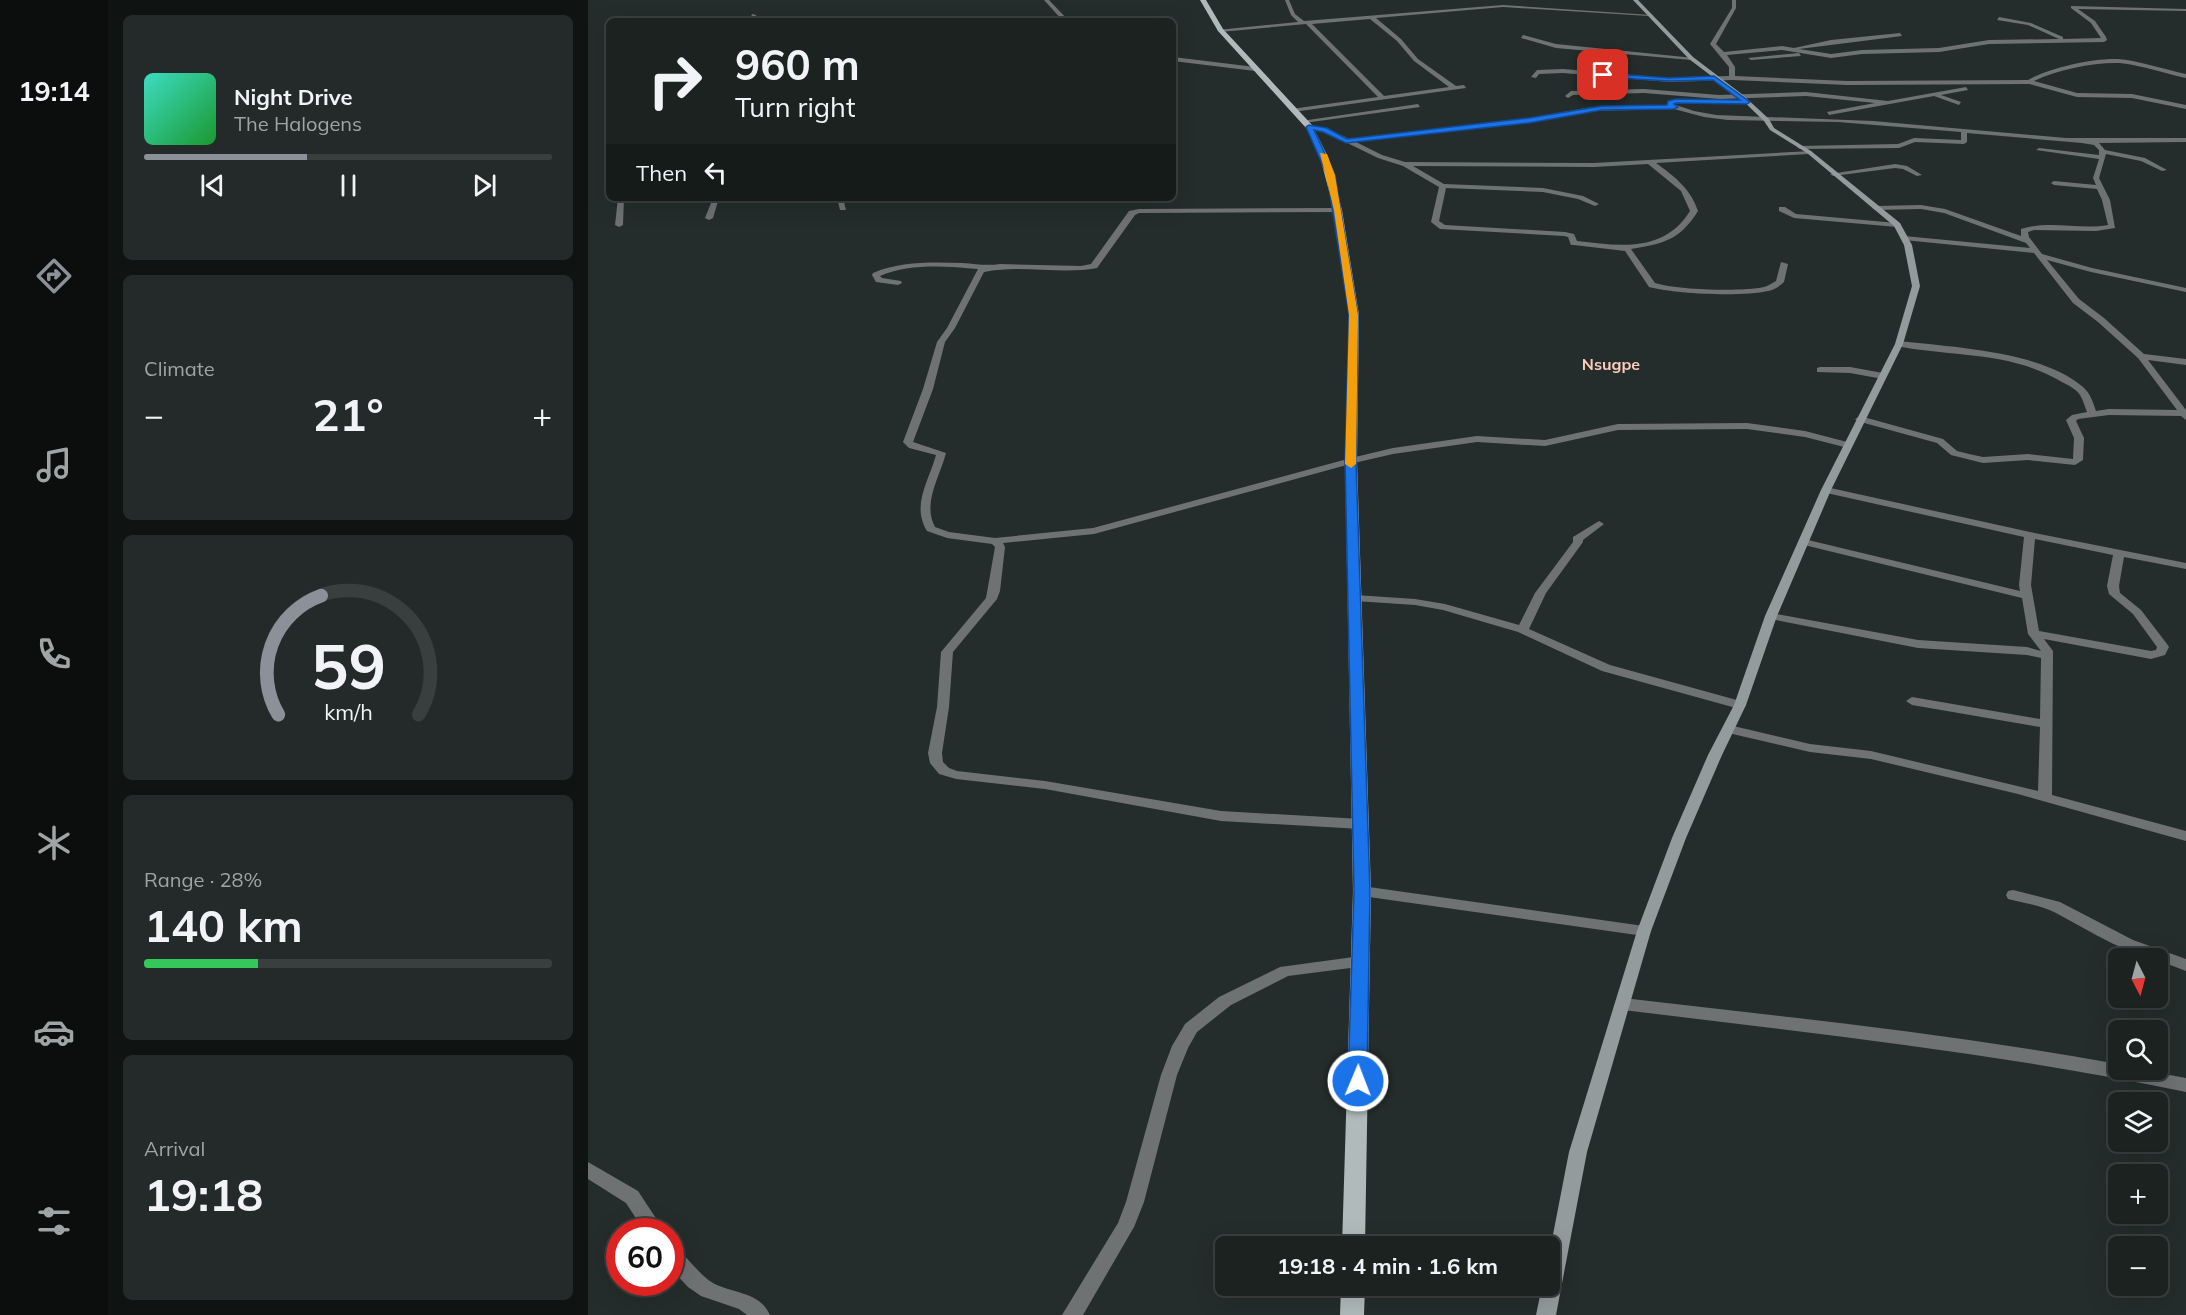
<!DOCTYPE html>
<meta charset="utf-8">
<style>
:root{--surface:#1b2220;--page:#242a29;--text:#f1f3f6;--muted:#a0a4a5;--line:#393f3e;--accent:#8c9099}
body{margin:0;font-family:Mulish,sans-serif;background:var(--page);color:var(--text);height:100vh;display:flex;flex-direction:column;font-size:22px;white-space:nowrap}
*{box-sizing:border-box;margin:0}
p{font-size:20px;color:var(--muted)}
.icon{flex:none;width:33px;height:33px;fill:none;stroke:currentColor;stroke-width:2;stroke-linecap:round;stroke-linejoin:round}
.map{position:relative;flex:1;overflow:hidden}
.sheet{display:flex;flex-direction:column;gap:15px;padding:15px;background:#0f1312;width:480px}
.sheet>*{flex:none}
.guide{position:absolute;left:18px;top:18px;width:570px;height:183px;border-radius:9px;box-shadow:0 6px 24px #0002,0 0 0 2px var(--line);background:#1b2220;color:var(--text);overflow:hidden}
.needle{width:39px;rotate:174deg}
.buttons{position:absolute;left:1520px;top:948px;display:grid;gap:12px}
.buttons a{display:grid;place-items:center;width:60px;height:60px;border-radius:9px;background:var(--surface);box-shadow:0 6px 24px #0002,0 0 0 2px var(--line);font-size:30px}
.speed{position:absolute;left:18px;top:1218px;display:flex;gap:12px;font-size:30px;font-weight:700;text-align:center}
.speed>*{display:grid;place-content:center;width:78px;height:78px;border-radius:50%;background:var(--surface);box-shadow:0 6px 24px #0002,0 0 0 2px var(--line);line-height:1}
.speed .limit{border:9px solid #d22;background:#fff;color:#111}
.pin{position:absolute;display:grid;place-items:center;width:51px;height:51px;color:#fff;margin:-26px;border-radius:12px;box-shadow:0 3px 9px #0006}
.me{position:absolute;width:66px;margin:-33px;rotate:1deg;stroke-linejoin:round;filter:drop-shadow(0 0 4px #0008)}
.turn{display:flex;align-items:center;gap:21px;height:126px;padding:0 30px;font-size:27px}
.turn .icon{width:78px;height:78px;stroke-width:2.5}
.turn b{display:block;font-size:42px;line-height:51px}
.then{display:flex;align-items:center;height:57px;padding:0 30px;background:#0003;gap:12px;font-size:22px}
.big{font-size:45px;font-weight:700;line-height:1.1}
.sheet .tile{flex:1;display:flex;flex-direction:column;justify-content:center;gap:9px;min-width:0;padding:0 21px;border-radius:9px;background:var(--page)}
.sheet .dial{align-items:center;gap:0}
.dial svg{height:156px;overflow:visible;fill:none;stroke:var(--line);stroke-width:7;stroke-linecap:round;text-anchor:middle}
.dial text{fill:var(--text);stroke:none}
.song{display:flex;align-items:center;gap:18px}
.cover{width:72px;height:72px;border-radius:9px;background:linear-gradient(135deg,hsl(170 70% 55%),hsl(130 70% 35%))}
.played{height:6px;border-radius:3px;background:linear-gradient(90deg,var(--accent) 40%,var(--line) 40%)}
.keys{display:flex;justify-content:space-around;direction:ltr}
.heat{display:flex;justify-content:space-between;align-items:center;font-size:33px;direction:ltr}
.charge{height:9px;border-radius:4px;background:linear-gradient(90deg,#34c759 28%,var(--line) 0)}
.trip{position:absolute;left:627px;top:1236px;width:345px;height:60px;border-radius:9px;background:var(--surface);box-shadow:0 6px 24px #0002,0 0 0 2px var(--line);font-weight:700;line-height:60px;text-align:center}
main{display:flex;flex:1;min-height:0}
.dock{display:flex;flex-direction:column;width:108px;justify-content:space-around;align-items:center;background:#0b0e0d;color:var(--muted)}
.dock .icon{width:42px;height:42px}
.dock .on{color:var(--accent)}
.dock b{font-size:27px;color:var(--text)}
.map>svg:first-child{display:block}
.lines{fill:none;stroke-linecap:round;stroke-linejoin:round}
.street{fill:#6e7273;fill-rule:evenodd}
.secondary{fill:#939b9c;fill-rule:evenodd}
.primary{fill:#b0babb;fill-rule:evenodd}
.route{fill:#1a73e8;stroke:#114b97;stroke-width:1.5}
.slow{fill:#f59e0b}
.labels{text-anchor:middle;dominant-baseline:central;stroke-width:6;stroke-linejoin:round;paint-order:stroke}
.far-quarter-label{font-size:16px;font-weight:bold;fill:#fdcbbd;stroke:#242d2b}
</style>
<main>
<nav class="dock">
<b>19:14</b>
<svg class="icon on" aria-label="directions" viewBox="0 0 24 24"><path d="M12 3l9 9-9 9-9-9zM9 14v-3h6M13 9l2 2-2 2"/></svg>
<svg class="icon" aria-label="music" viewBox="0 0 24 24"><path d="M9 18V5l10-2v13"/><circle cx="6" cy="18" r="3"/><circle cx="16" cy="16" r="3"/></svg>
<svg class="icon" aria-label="phone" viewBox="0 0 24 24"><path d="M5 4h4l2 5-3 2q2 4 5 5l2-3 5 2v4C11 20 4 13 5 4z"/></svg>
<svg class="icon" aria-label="climate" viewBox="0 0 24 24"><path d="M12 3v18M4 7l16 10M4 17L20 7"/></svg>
<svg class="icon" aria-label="car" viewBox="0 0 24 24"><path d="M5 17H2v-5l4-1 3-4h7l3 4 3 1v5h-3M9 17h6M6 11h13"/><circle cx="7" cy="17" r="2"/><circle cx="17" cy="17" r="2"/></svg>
<svg class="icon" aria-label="filters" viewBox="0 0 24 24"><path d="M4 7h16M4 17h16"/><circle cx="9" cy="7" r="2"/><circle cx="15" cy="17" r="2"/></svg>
</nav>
<section class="sheet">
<div class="tile">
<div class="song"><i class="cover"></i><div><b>Night Drive</b><p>The Halogens</p></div></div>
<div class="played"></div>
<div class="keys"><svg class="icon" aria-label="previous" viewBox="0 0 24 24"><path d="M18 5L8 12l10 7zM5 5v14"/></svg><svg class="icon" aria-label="pause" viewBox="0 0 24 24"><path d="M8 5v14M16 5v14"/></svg><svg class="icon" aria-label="next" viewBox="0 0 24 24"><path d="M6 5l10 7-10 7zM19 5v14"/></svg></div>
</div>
<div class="tile"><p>Climate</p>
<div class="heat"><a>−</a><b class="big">21°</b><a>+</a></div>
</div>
<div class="tile dial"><svg viewBox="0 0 100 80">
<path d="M14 69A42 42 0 1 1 86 69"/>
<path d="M14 69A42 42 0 0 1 36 8" stroke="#8c9099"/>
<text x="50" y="56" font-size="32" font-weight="700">59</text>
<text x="50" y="72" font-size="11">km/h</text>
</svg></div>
<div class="tile"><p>Range · 28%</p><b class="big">140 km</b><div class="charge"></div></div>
<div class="tile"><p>Arrival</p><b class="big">19:18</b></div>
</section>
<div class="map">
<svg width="1598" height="1315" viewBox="0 0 1598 1315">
<rect width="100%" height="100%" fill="#242d2b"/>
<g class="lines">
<g class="street">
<polygon points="456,0 461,0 481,21 475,21"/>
<path d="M697,0H701L707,14L716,21L915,5L1063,15L1061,16L915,7L788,18L813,39L830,59L868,86L876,85L878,88L705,112L703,109L790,97L718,24L632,32L629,30L710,22L703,15ZM782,19L809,41L826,61L861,87L796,96L724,24Z"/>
<path d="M1144,0H1148V8L1128,44L1136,52L1194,46L1206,48L1243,40L1312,33L1314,36L1211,49L1243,54L1274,50L1351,48L1401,40L1471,39L1440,25L1409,20L1411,17L1443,23L1475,37V39L1513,38L1503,23L1483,8V6L1598,9V11L1490,9L1507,21L1518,37L1519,40L1516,42L1401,44L1351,52L1274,54L1243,58L1194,50L1139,55L1147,67V76L1259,81L1440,80C1461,68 1504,58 1530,59C1549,60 1578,70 1598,74V78C1579,74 1546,63 1528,63C1502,63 1469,70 1446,81L1489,93L1544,94L1598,105V109L1544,98L1489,97L1441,84L1259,85L1144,80L1081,82L975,73L951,74L948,78L943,77L949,70L975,69L1081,78L1141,76V67L1122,44L1144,8Z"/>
<polygon points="164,14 168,15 168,21 162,21"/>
<polygon points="935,35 968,44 1106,58 1103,60 968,48 933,38"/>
<polygon points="1211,53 1213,56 1163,60 1160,58"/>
<polygon points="585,57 667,67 670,69 667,71 585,61"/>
<polygon points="1378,87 1380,90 1353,95 1373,102 1371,105 1346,96 1241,115 1239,112 1287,103 1218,96 1131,99 1056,93 985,95 980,98 977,96 983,91 1056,89 1131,95 1218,92 1300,101"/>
<path d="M1083,100L1086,102L1085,104L1106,111L1128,115L1285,121L1478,138H1598V142L1511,143L1517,150L1557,158L1579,170L1574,171L1553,161L1518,154L1511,178L1522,200L1527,228L1508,231L1446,230L1440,232L1441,237L1454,254L1504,268L1598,288V292L1503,272L1459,260L1491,299L1516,318L1556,354L1598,359V365L1560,360L1598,410V420L1593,416L1521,415L1490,419L1488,421L1496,438L1495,460L1487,465L1440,460L1395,463L1363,455L1349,443L1269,421L1267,419L1272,416L1355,439L1369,451L1381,454L1395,457L1440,454L1485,459L1486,438L1478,420L1484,415L1499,412C1497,407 1495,400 1492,395C1488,389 1480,385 1474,382C1423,351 1364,357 1308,346L1307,344L1311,341C1363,347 1454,351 1495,387C1502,393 1505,402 1508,411L1521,409L1589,410L1550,358L1510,322L1485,303L1446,253L1316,240L1312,238L1316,236L1442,248L1438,243L1356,213L1333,209L1288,210L1284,208L1288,206L1333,205L1357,209L1433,236V229C1461,220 1492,230 1520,225L1514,200L1509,189L1466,185L1463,183L1466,181L1508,185L1505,178L1511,159L1448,150L1451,148L1511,155V150L1506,145L1494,143L1379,133V142L1376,144L1327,142L1311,148L1212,149L1209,147L1210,146L1310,144L1326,138L1373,140V132L1250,122L1140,120L1116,117L1086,109L1004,111L941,122L768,142L794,155L817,162L1006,163L1223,151L1224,152L1221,154L1068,163C1086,176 1103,189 1110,211C1092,240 1075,244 1043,249L1067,283C1089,290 1153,292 1176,287C1180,286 1184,283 1188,281L1193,262L1200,264L1196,282C1192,286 1186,290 1180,291C1153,297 1087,294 1061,287L1037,251L986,245H983L980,237L976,236L852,229L843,222L851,187L815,166L790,158L743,135L718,127L721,125L736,128L762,139L941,118L1004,107L1079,105ZM1060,164L1093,191L1102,211C1076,253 1032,246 989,241L986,234L977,232L857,225L851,221L858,188L955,192L990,199L1007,206L1011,204L995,196L955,188L856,184L825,166L1006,167Z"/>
<polygon points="830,104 832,107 716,123 713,121"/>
<polygon points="1307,164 1319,166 1334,175 1329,176 1315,169 1307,168 1245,176 1242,174"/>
<polygon points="30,198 36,198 35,225 31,227 27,225"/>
<polygon points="125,198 131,198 125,218 121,220 117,218"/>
<polygon points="249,198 255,198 258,210 252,210"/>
<polygon points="1191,207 1197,207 1208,214 1309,223 1313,225 1309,227 1206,218 1191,211"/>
<path d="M750,208H753V212L551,213L547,215L509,268C472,275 433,264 396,272L367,328L357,342L345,389L325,442L358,453C352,477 334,503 347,527L361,532L407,538L505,528L763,458L805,448L889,436L957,440L1030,424L1159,423L1217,431L1263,443L1265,445L1260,448L1217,437L1159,429L1030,430L957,446L889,442L805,454L766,463L506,534L415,543L417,547L412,591L409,599L365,652L361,707L354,753L355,762L361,768L369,771L457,781L633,811L773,819L778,821L780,824L778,827L773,829L633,821L457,789L368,779L351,774L342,763L340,753L349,707L353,652L398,598L407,547L404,544L359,538L339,531C323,505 341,481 348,455L321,448L315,442L335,389L349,342L359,328L390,269C359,266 321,263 292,276L294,278L313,281L314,283L310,285L288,282L284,275L285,273C312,261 345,262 374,263C388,264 399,266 412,264L493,266L503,264L541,211L551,209Z"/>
<polygon points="1232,367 1262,367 1295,373 1299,376 1295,379 1262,373 1229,372 1229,368"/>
<path d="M1238,487L1442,532L1598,563V569L1536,557L1531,586L1532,593L1553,610L1579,644L1581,647L1577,655L1563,659L1456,639L1465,651L1464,795L1598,831V841L1430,794L1283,759L1222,752L1136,732L1135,729L1141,725L1222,744L1283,751L1450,791L1452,727L1324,705L1318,701L1324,697L1452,719L1453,658L1439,655L1330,648L1183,619L1177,616L1183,613L1330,640L1439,647L1453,651L1440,634L1434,598L1212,544L1211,542L1216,539L1432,591L1431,585L1436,537L1234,492L1233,490ZM1447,539L1525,555L1519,586L1521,594L1545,614L1569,647L1568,650L1563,651L1451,631L1443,585Z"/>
<polygon points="1011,521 1016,524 995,540 995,542 958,593 941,629 1022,665 1156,702 1158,705 1156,708 1148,708 1014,671 930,632 855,610 827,605 767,601 761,598 767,595 827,599 857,604 931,625 947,593 985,542 985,537"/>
<polygon points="774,886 1056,926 1061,927 1063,931 1061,935 1056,936 774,896 769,895 767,891 769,887"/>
<path d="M1425,890L1472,902L1545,940L1598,959V971L1569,960V958C1543,958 1490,924 1466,912C1452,905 1435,903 1420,899L1418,895L1420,891Z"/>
<polygon points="773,956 778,958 781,962 778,966 700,976 643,1005 609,1032 600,1048 589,1075 556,1202 546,1227 495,1315 474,1315 530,1223 538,1202 573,1075 584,1046 597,1024 631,997 692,967"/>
<path d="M1035,998C1200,1017 1366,1034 1530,1064V1070H1555L1598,1078V1092C1412,1053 1224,1033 1035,1010L1029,1008L1027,1004L1029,1000Z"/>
<polygon points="0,1162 50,1191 77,1232 57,1232 38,1203 0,1179"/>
<path d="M82,1245C95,1249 109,1274 125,1283C145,1294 171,1291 182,1315H159L151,1309L113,1296L100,1287L82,1268Z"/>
</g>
<polygon class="secondary" points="1045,0 1050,0 1105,57 1155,95 1181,119 1186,128 1223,151 1312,223 1324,245 1332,286 1315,344 1243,490 1189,616 1158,705 1134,755 1098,838 1063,931 999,1152 968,1315 948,1315 954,1286 962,1286 962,1250 981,1152 1049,931 1084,838 1120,755 1146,705 1177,616 1233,490 1307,344 1324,286 1316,245 1306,226 1219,153 1182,130 1176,121 1151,97 1101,59"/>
<g class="primary">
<polygon points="612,0 618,0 635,29 724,125 740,157 754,210 771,315 769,461 783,891 777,1246 754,1246 765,891 757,461 761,315 746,210 732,157 718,128 630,31"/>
<polygon points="753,1286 777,1286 776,1315 752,1315"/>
</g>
</g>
<polygon class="route" points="1013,73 1081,78 1126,76 1162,102 1159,104 1088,103 1086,104 1090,107 1086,109 1014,110 941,123 758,143 735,132 726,130 747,175 770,315 768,461 782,891 779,1081 776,1086 770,1088 763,1086 760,1081 766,891 757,461 761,315 739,175 718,127 721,125 739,128 759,139 941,118 1014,106 1079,105 1080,101 1088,99 1152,100 1125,80 1081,81 1015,77"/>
<polygon class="slow" points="732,153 739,154 747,175 770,315 768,464 763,468 757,464 761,315 746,210"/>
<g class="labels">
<g class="far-quarter-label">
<text x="1023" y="364">Nsugpe</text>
</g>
</g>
</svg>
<div class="buttons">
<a><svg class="needle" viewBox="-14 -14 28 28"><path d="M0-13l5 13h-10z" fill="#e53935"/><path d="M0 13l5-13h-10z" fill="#a0a4a5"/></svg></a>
<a><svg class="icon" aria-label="search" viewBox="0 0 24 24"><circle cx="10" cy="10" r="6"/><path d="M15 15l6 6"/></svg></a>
<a><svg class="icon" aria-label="layers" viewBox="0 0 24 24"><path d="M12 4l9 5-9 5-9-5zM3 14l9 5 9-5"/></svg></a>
<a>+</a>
<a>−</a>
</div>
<div class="speed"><div class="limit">60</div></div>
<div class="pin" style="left:1015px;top:75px;background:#d93025"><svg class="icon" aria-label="arrive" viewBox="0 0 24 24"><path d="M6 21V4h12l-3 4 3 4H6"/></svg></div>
<svg class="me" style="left:770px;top:1081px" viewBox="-20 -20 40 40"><circle r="17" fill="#1a73e8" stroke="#fff" stroke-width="3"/><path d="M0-11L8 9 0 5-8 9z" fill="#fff"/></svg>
<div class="trip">19:18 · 4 min · 1.6 km</div>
<div class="guide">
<div class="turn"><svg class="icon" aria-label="right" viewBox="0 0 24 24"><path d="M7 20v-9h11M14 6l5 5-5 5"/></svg><div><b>960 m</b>Turn right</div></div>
<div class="then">Then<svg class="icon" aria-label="left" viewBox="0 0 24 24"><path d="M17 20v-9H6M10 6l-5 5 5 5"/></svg></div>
</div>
</div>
</main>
